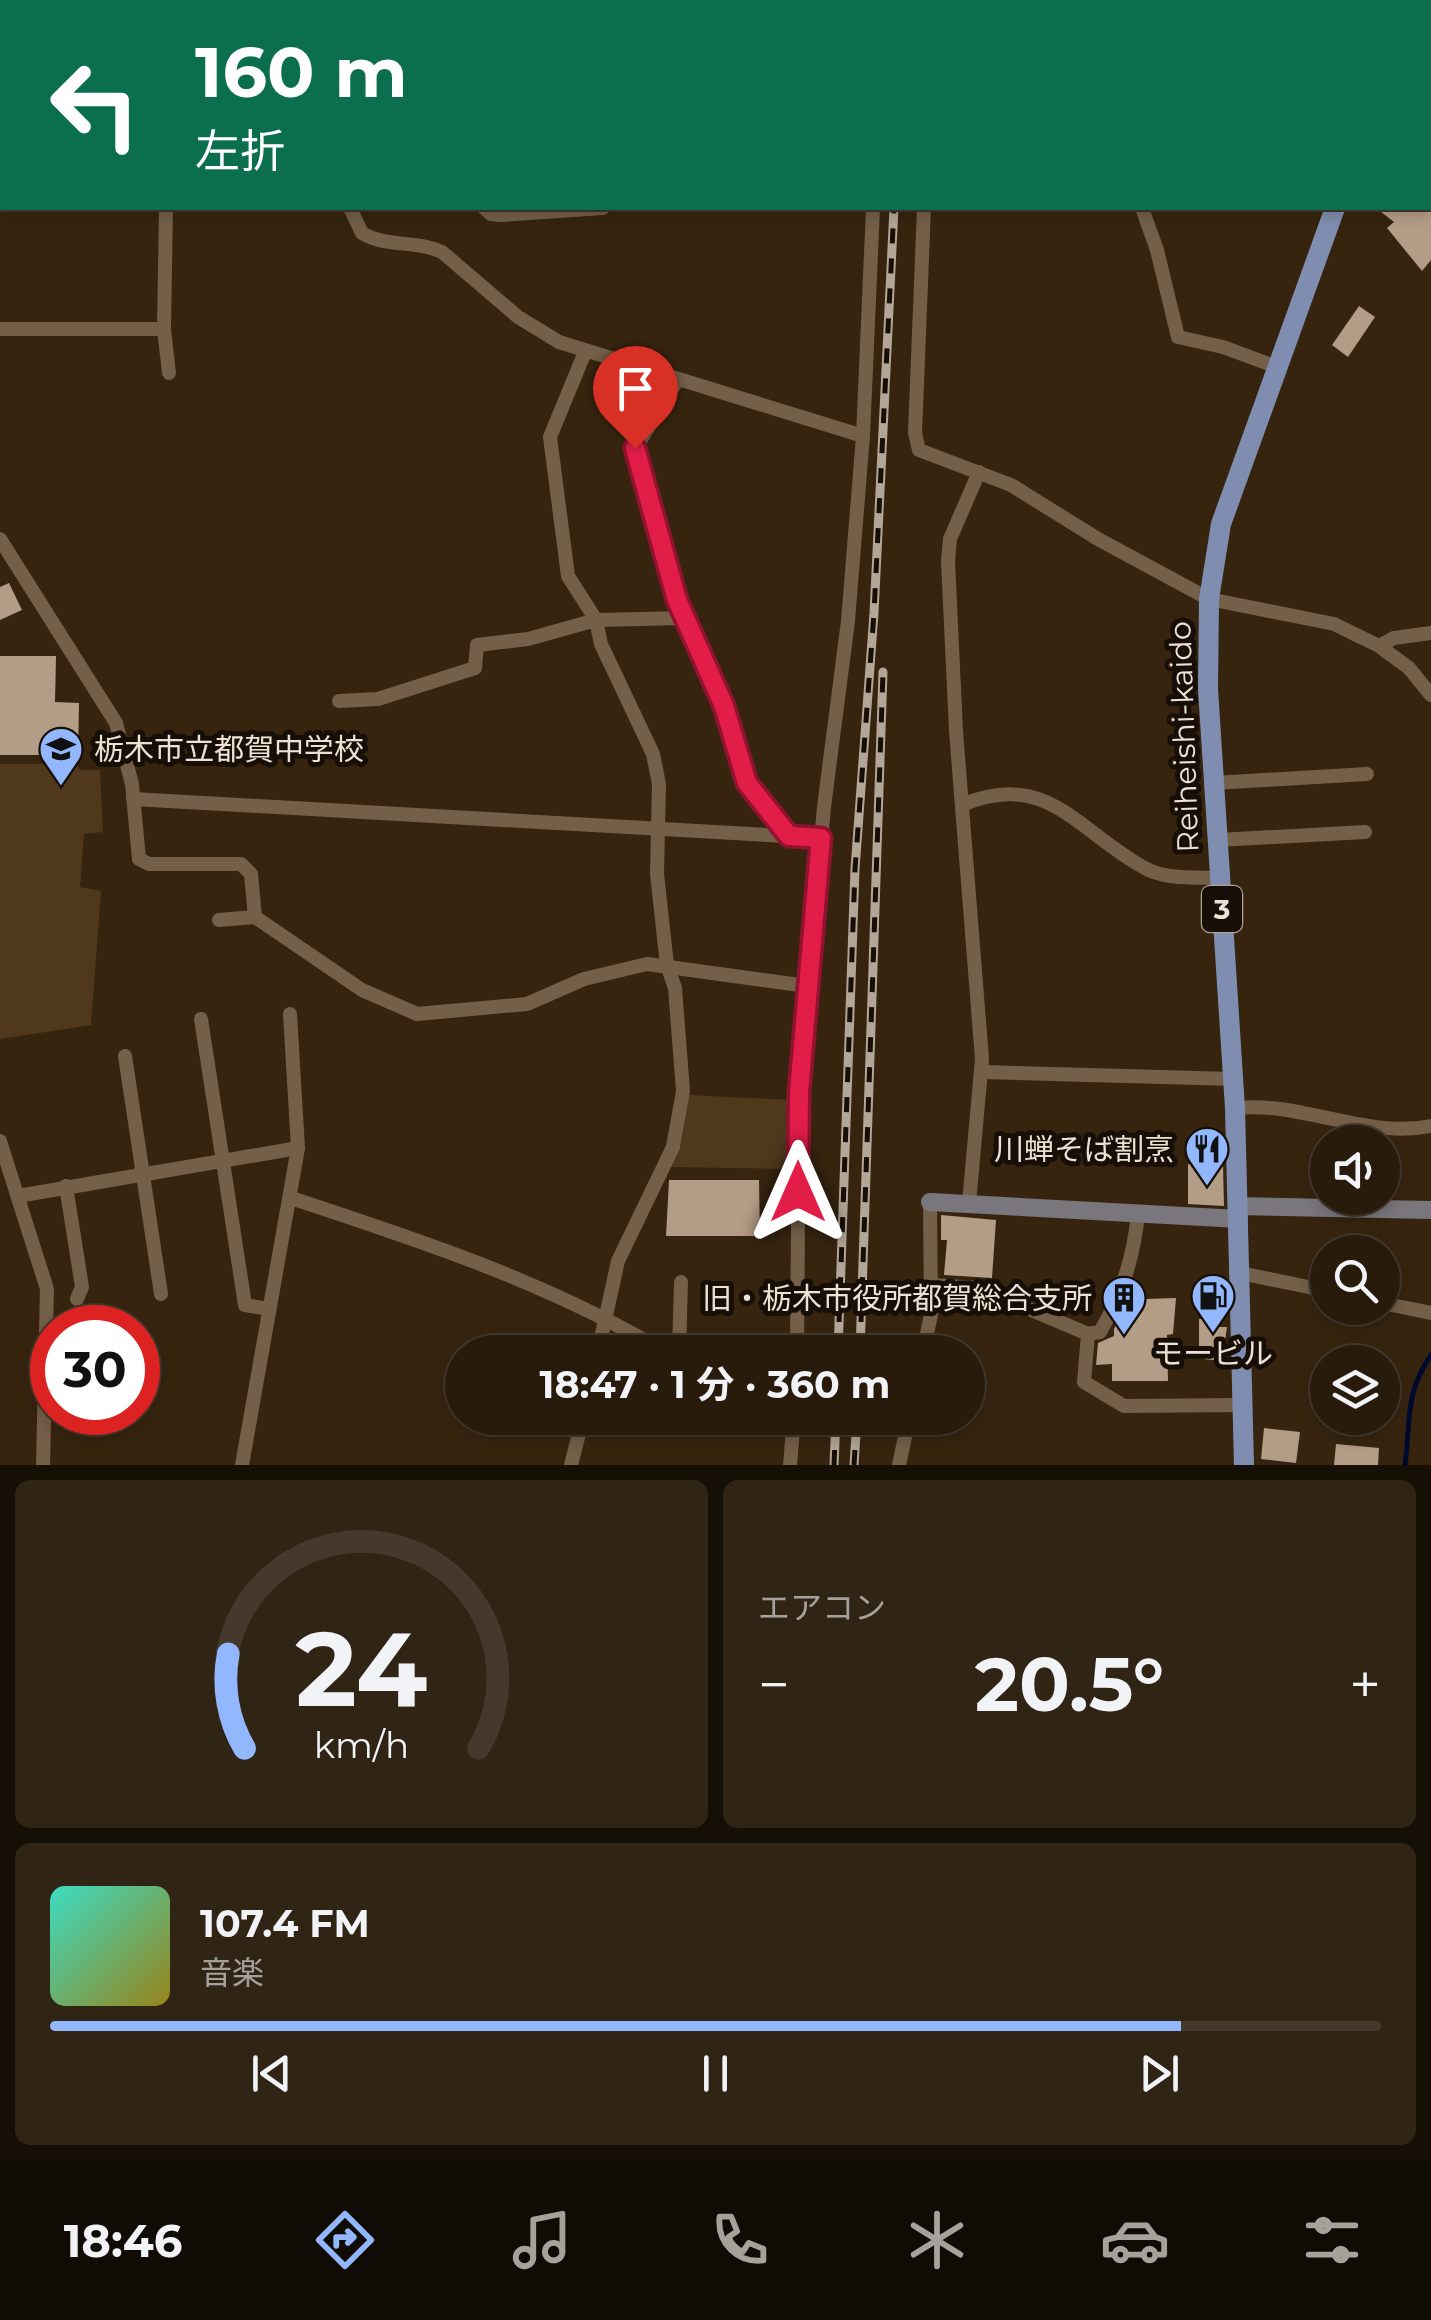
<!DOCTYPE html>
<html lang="ja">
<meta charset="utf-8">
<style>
:root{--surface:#281b0b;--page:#302414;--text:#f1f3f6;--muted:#a5a19d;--line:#44392c;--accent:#92b7fd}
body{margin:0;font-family:Montserrat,"Noto Sans JP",sans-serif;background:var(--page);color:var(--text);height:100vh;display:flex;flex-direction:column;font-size:38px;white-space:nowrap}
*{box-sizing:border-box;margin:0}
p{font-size:32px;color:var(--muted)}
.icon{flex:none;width:55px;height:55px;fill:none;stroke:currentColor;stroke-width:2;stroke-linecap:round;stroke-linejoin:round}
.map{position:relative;height:1465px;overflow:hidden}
.details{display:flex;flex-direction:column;gap:15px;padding:15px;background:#160f06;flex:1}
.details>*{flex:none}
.banner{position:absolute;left:0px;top:0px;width:1432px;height:210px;box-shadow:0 5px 15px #0003,0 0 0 2px var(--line);background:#0b6e4f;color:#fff;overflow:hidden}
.buttons{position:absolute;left:1310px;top:1125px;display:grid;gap:20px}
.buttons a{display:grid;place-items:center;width:90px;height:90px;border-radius:50%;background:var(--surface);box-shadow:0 5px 15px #0003,0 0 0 2px var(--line);font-size:50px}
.speed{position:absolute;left:30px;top:1305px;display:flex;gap:20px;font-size:50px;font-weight:700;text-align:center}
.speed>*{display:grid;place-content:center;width:130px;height:130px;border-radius:50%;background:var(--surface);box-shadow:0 5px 15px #0003,0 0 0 2px var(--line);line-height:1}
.speed .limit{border:15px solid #d22;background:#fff;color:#111}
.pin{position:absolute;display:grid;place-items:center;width:85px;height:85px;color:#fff;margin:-102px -42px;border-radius:50% 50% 50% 0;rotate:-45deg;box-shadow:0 0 10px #0007}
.pin .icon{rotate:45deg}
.me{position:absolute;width:110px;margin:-55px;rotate:0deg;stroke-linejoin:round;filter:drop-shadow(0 0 8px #0008)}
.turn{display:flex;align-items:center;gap:35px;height:210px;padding:0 30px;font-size:45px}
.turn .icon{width:130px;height:130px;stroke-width:2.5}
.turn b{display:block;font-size:70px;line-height:85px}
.big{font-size:75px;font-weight:700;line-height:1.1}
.details .card{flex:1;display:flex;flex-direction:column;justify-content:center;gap:15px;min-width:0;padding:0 35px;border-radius:15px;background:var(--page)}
.details .dial{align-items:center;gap:0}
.dial svg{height:260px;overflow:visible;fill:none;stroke:var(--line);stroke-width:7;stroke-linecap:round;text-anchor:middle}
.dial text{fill:var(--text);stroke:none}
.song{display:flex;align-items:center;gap:30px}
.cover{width:120px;height:120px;border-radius:15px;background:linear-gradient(135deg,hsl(170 70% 55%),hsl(50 70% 35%))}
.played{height:10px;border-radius:5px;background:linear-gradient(90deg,var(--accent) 85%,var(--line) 85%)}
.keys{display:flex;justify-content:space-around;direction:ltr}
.heat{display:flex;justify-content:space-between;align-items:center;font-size:55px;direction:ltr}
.details .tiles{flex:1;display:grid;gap:15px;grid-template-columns:1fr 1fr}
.card:last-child{grid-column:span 2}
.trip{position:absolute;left:445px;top:1335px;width:540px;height:100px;border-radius:50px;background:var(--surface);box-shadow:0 5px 15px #0003,0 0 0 2px var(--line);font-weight:700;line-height:100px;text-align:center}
.dock{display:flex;height:160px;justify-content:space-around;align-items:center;background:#100b04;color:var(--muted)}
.dock .icon{width:70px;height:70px}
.dock .selected{color:var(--accent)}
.dock b{font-size:45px;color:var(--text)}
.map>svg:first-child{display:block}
.green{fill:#50381d}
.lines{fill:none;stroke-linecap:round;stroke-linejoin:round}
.stream{stroke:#00092e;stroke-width:5}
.building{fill:#b49d86}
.street{stroke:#745f49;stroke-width:14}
.secondary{stroke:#79767d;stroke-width:18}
.primary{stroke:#7f8eb0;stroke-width:20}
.rail-casing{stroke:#b3a697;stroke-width:9}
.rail{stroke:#170f07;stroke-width:5;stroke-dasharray:15;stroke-linecap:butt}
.route-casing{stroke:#92132f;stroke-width:25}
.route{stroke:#e11d48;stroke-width:18}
.labels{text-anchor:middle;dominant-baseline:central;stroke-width:10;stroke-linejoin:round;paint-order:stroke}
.shield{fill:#170f07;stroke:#ada297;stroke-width:2.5}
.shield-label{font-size:28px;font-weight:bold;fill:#ede1d5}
.street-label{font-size:30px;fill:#ede1d5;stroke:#170f07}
.poi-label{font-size:30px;fill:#ede1d5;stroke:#170f07;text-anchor:end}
</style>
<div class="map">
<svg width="1431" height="1465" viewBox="0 0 1431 1465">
<rect width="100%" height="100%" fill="#36240f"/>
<g class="green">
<polygon points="0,764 77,764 80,770 100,770 103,832 84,834 80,887 101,891 91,1025 0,1039"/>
<polygon points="689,1095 791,1100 791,1169 670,1167 681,1145"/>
</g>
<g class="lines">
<g class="stream">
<polyline points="1251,0 1253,2"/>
<path d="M1405,1465C1411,1421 1404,1395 1431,1355"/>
</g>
</g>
<g class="building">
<polygon points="1376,208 1431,208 1431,260 1422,271 1387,228 1394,222"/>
<polygon points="1359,306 1375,317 1348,357 1332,345"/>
<polygon points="9,583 22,610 0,620 0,587"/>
<polygon points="0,656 56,656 55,702 79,703 78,755 0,755"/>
<polygon points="1188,1164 1223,1165 1224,1206 1188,1204"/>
<polygon points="669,1180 759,1180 760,1236 666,1236"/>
<polygon points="941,1215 996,1220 992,1278 944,1275 947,1240 941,1240"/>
<polygon points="1131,1291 1146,1293 1146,1299 1176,1298 1173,1334 1167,1335 1168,1381 1112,1381 1112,1364 1096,1365 1098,1343 1114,1336 1114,1329"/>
<polygon points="1215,1318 1215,1327 1227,1327 1222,1361 1204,1359 1205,1349 1199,1349 1199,1319"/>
<polygon points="1264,1428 1300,1432 1296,1463 1261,1459"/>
<polygon points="1336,1444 1379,1448 1378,1465 1334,1465"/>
</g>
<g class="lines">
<g class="street">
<polyline points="1017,0 1019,2"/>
<polyline points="250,2 253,0"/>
<polyline points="683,2 686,0"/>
<polyline points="166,208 164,329 169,373"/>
<path d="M350,208L362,233C387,248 417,240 442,252L518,317L559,342L863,436"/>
<polyline points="484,208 491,214 501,215 603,208"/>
<polyline points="924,208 915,433 919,450 1011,485 1098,539 1209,599 1334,624 1379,646 1409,668 1431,695"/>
<polyline points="1142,208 1157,250 1178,337 1223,347 1277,367"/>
<polyline points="0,329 164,329"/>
<polyline points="585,352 550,437 568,576 596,620 601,644 653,754 659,784 657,874 667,965 675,988 683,1091 673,1147 618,1261 598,1352"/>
<polyline points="678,379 635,449 677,599 725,706 747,783 789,836"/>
<polyline points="0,539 116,723 132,784 139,859 149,864 241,864 251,874 255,917"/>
<polyline points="1379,646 1394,638 1431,633"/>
<polyline points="339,701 378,699 475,668 477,645 528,639 596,620 685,618"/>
<polyline points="1214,783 1367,774"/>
<polyline points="133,799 821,838"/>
<path d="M962,805C1046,769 1078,831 1143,867C1164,880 1196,877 1220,878"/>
<polyline points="1218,840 1365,832"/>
<polyline points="219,920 255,917 362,990 417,1014 527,1004 584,979 647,964 807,986"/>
<polyline points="201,1019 245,1305 269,1309"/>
<polyline points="125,1056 161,1294"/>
<polyline points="982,1072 1233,1079"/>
<path d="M1235,1108C1302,1101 1364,1139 1431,1126"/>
<polyline points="0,1141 47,1289 43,1465"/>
<polyline points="66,1186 82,1287 77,1299"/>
<polyline points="18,1196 298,1148"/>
<path d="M291,1198C419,1240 549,1283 665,1352"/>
<polyline points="969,1203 982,1059 956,731 948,561 950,539 979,472"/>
<path d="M1138,1213C1134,1256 1122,1295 1100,1332L1088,1334L1084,1382L1124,1406L1243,1405"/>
<polyline points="1240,1273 1328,1291"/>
<polyline points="931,1285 993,1289 1013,1302 1088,1334"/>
<polyline points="1382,1303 1431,1313"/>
<polyline points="679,1352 681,1282"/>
<polyline points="797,1352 799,1092 824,807 848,621 863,436 873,208"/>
<polyline points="923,1352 931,1315 930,1202"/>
<polyline points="242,1465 298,1148 290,1014"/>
<polyline points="571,1465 583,1418"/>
<polyline points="790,1465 794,1418"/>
<polyline points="899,1465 909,1418"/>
</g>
<g class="secondary">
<polyline points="97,0 100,2"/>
<polyline points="1372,0 1372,2"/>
<polyline points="0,117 2,118"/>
<polyline points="930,1202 1239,1219"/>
<polyline points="1239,1206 1431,1210"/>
</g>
<g class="primary">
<polyline points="1430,93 1431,93"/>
<polyline points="1244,1465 1235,1108 1208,689 1209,599 1221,524 1335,208"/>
</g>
<defs>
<g id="rail">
<polyline points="904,2 904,0"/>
<polyline points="838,1352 855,869 874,613 894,208"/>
<polyline points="860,1352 883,672"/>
<polyline points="834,1465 836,1418"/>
<polyline points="854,1465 857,1418"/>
</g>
</defs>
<use href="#rail" class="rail-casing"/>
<use href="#rail" class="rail"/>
</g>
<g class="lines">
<defs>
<polyline id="route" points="635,448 677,600 724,706 747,783 789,836 821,838 799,1092 798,1192"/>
</defs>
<use href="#route" class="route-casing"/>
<use href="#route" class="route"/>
</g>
<defs>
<symbol id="school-pin" viewBox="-11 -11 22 30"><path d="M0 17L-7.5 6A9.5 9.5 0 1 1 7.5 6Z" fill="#92b7fd" stroke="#170f07"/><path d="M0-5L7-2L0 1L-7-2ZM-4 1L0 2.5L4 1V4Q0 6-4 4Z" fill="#111"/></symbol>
<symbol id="restaurant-pin" viewBox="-11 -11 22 30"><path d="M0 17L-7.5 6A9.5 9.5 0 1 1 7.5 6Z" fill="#92b7fd" stroke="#170f07"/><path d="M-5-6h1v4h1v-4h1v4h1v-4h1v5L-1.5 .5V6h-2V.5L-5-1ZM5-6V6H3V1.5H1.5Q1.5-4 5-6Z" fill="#111"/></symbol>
<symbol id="fuel-pin" viewBox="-11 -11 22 30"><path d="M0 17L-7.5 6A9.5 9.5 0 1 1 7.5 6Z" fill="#92b7fd" stroke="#170f07"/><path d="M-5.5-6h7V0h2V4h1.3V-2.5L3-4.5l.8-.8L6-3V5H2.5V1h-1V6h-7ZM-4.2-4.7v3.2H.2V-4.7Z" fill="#111"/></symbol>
<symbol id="building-pin" viewBox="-11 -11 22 30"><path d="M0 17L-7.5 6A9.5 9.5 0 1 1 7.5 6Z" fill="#92b7fd" stroke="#170f07"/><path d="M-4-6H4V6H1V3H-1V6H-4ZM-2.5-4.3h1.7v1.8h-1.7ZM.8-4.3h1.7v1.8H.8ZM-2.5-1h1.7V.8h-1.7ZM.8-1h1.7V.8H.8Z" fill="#111"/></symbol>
</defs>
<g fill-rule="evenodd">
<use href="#school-pin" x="36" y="724" width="50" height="68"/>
<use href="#restaurant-pin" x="1182" y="1124" width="50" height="68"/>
<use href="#fuel-pin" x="1188" y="1271" width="50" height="68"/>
<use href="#building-pin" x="1099" y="1273" width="50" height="68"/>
</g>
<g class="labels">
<rect class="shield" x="1202" y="886" width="40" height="46" rx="8"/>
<g class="shield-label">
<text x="1222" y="909">3</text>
</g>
<g class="street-label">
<text transform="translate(1184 737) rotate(-92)">Reiheishi-kaido</text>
</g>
<g class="poi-label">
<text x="94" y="749" text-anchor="start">栃木市立都賀中学校</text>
<text x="1174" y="1149">川蝉そば割烹</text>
<text x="1092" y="1298">旧・栃木市役所都賀総合支所</text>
<text x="1213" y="1353" text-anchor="middle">モービル</text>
</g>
</g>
</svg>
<div class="buttons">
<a><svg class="icon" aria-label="sound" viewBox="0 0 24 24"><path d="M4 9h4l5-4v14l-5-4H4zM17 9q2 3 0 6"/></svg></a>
<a><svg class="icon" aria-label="search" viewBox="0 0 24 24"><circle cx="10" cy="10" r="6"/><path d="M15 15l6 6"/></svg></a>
<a><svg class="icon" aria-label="layers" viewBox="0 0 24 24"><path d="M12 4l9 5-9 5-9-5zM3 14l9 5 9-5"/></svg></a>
</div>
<div class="speed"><div class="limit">30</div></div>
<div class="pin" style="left:635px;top:448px;background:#d93025"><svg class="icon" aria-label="arrive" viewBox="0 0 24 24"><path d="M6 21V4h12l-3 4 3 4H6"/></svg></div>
<svg class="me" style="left:798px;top:1192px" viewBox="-20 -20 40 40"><path d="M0-17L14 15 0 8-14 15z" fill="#e11d48" stroke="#fff" stroke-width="4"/></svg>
<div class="trip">18:47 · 1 分 · 360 m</div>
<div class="banner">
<div class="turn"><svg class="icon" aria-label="left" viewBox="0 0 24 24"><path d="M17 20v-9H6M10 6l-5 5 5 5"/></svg><div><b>160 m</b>左折</div></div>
</div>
</div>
<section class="details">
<div class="tiles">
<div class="card dial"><svg viewBox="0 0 100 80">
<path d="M14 69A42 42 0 1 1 86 69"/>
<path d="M14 69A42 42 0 0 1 9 40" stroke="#92b7fd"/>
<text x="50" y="56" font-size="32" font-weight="700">24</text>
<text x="50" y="72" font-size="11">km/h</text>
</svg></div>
<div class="card"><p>エアコン</p>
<div class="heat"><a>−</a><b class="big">20.5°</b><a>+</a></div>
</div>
<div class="card">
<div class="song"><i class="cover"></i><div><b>107.4 FM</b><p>音楽</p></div></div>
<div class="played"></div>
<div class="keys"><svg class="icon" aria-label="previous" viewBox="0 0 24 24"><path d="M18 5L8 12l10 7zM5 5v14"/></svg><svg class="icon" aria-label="pause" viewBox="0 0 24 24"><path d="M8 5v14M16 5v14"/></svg><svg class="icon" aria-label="next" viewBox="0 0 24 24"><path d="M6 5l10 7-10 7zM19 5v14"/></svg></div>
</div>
</div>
</section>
<nav class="dock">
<b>18:46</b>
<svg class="icon selected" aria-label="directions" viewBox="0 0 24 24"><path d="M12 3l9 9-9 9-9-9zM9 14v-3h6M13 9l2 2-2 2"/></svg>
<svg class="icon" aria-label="music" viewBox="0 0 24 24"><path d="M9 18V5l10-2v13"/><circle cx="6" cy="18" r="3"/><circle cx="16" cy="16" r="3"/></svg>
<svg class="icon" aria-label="phone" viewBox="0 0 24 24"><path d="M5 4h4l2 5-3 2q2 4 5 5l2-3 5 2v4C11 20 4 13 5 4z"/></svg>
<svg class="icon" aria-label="climate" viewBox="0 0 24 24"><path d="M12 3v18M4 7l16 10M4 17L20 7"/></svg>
<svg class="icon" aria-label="car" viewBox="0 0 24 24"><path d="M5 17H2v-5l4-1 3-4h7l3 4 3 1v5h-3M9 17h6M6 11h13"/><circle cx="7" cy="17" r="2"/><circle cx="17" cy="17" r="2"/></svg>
<svg class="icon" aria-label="filters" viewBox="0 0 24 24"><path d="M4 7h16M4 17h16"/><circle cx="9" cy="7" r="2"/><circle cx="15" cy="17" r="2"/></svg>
</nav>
